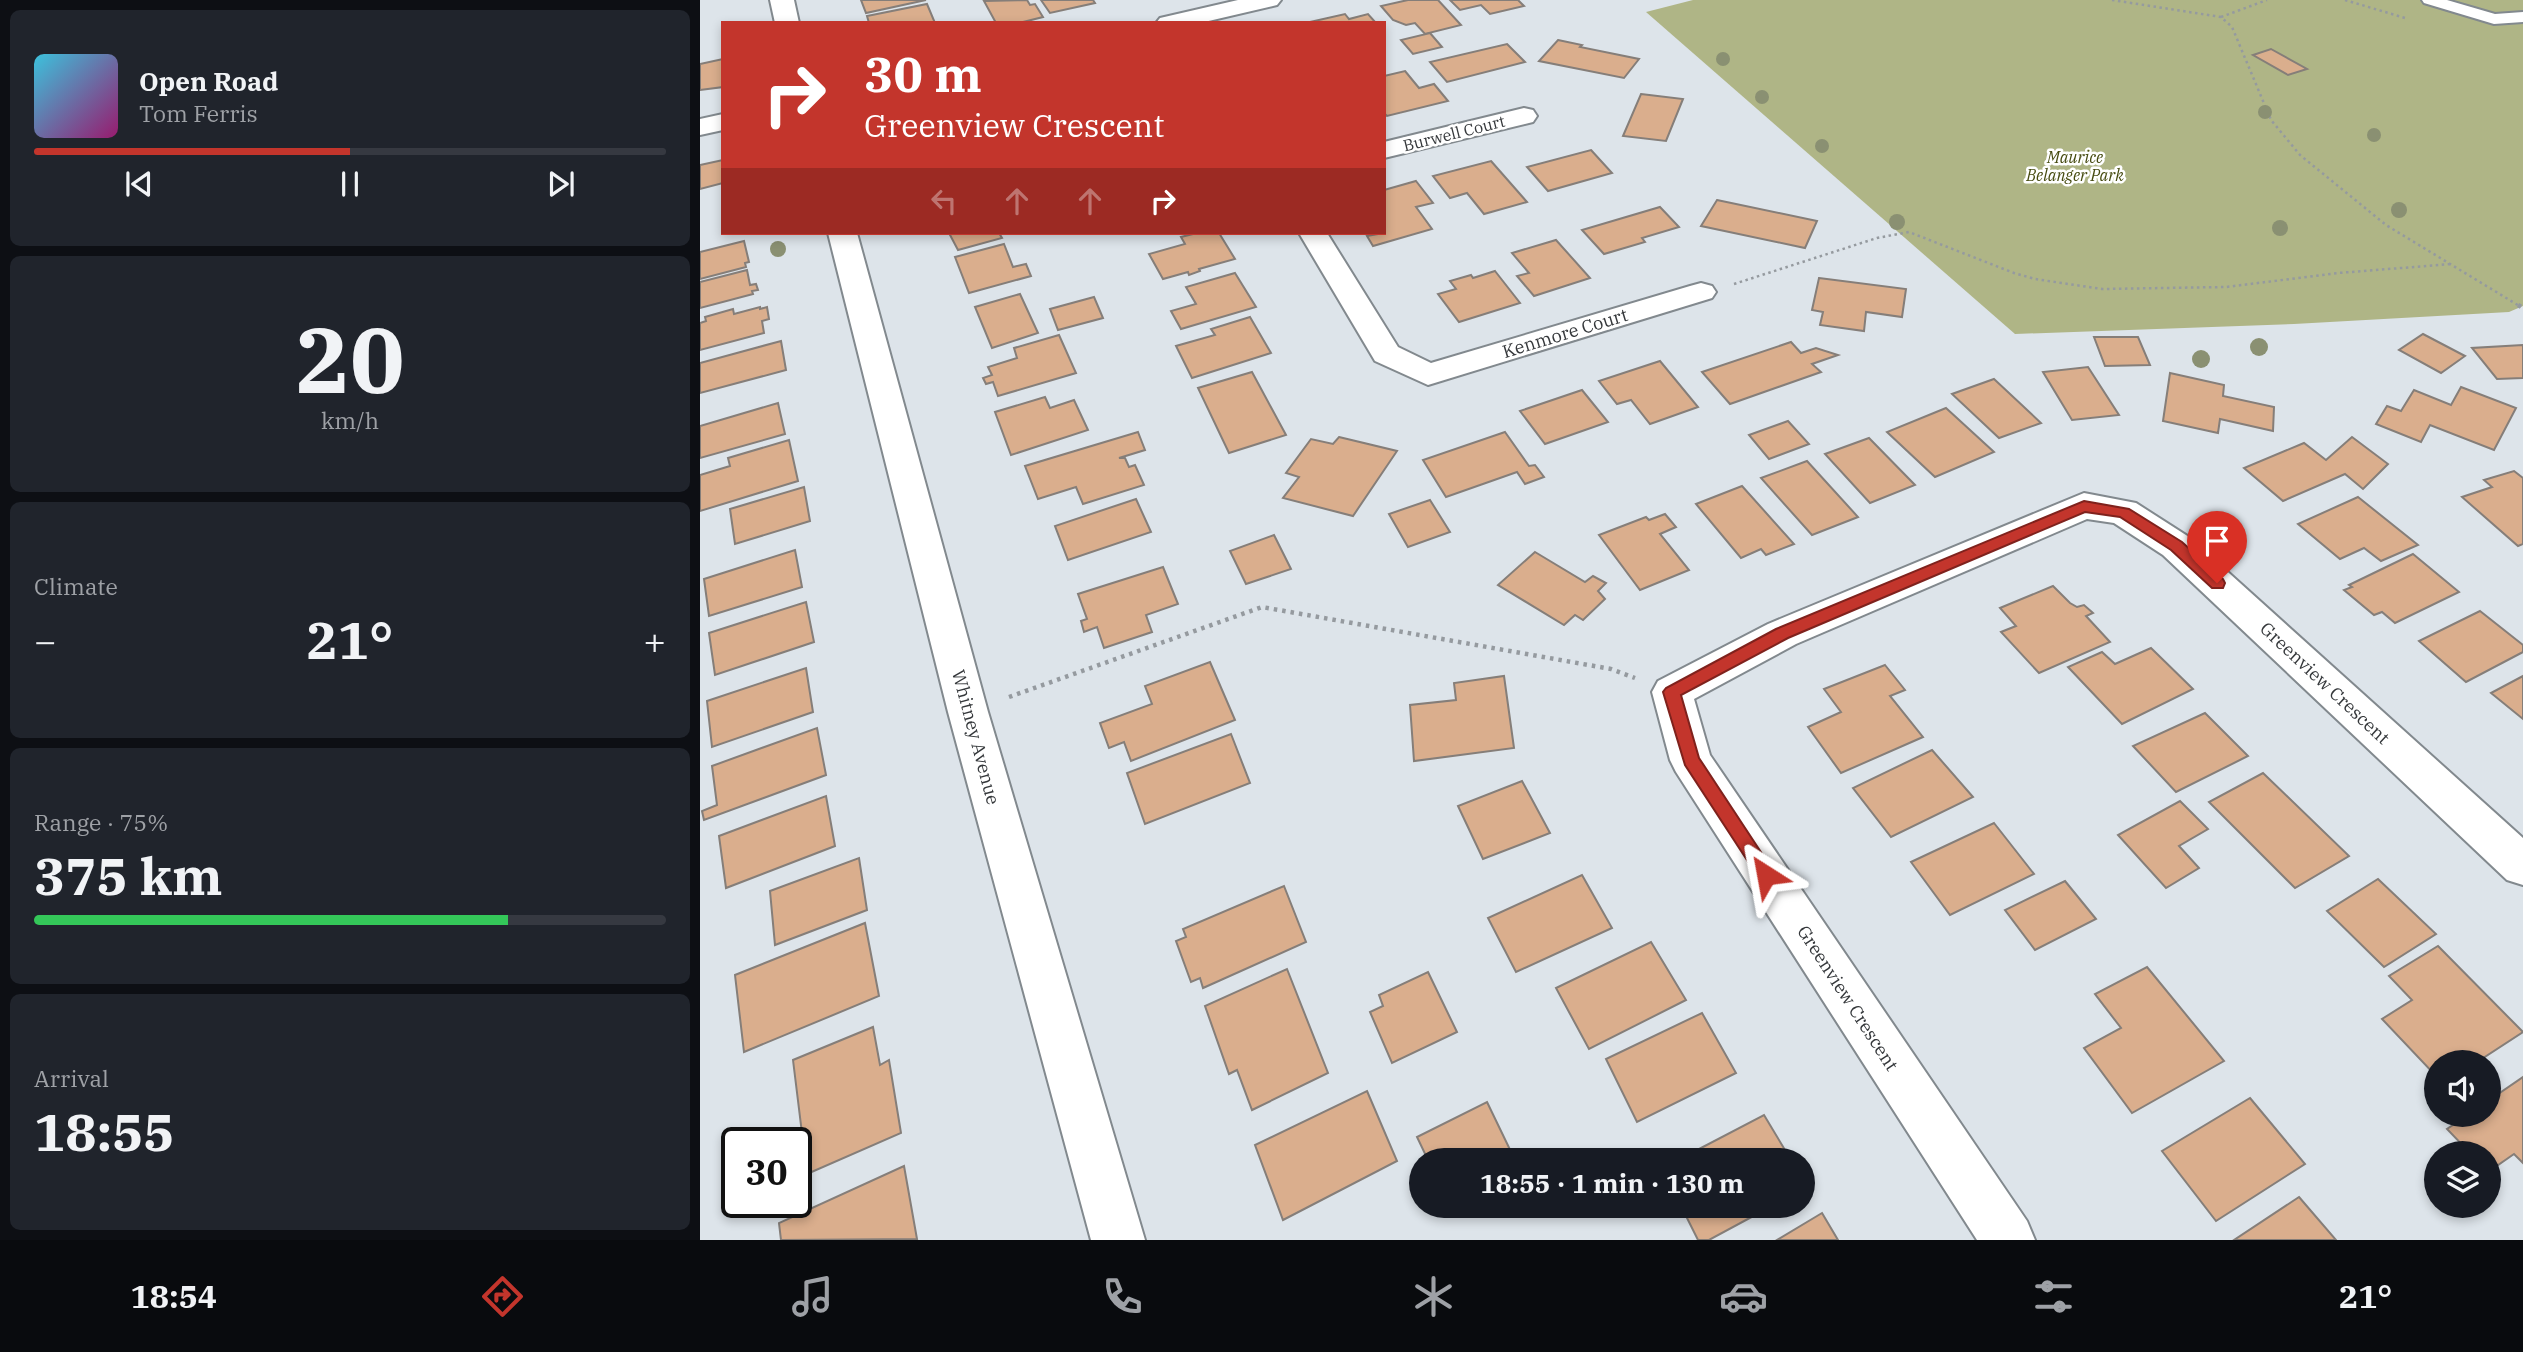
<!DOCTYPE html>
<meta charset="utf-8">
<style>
:root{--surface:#171b24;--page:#20242c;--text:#f1f3f6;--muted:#9ea1a6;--line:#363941;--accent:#c3352c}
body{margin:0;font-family:"IBM Plex Serif",serif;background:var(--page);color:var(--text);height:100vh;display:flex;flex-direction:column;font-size:26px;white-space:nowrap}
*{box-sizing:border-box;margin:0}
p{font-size:23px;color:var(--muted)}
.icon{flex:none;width:38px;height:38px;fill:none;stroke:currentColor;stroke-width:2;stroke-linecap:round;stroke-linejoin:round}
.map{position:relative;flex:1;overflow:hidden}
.details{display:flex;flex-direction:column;gap:10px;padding:10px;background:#0d0f14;width:700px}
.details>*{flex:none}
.hud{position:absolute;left:21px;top:21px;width:665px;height:214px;border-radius:0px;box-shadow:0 4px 10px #0003;background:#c3352c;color:#fff;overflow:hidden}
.buttons{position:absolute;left:1724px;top:1050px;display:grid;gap:14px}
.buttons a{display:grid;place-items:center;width:77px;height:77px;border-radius:50%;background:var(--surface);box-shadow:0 4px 10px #0003;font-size:35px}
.speed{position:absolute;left:21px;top:1127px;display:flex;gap:14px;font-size:35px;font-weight:700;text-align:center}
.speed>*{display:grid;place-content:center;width:91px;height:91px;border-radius:50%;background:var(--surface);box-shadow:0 4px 10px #0003;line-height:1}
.speed .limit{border:4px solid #111;border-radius:10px;background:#fff;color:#111}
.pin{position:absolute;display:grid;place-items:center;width:60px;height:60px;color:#fff;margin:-72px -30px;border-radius:50% 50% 50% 0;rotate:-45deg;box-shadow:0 0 7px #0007}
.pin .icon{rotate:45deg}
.me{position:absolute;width:77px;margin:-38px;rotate:326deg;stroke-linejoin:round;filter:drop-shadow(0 0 5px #0008)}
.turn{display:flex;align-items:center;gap:24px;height:147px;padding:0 28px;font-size:32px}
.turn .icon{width:91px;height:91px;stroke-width:2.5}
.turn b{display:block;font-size:49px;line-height:60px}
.lanes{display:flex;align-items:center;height:66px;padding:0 28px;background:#0003;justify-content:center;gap:35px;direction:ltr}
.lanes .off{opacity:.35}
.big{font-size:52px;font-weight:700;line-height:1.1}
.details .tile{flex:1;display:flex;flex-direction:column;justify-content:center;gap:10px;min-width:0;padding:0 24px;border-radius:10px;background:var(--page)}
.details .dial{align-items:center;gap:0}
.dial b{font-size:91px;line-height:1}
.song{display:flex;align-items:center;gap:21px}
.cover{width:84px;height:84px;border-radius:10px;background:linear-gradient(135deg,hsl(190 70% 55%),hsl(320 70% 35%))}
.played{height:7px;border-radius:4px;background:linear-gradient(90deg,var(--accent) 50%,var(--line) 50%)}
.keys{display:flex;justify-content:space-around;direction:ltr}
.heat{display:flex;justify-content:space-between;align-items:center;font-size:38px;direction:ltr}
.charge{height:10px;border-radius:5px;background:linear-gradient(90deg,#34c759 75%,var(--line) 0)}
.trip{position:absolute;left:709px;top:1148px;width:406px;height:70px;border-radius:35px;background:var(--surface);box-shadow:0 4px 10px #0003;font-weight:700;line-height:70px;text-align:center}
.tabs{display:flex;height:112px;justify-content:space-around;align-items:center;background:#090b0e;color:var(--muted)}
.tabs .icon{width:49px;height:49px}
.tabs .on{color:var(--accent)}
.tabs b{font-size:32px;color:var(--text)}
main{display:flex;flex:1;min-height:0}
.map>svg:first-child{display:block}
.green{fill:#afb586}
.building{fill:#daae8d;stroke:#857e79;stroke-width:2}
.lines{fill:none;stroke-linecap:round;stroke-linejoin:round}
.lane-casing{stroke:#82898e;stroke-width:4}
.street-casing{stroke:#82898e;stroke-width:4}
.path-far1{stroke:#959a9f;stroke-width:2.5;stroke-dasharray:2.5 3.5;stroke-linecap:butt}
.path{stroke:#959a9f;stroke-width:4.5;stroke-dasharray:3.5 5;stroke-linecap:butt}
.lane{fill:#fff;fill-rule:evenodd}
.street{fill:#fff;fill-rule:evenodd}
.tree{fill:#8a9072}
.route{fill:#c3352c;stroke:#7f221d;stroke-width:2}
.labels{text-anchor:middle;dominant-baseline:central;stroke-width:5;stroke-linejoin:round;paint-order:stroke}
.far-street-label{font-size:16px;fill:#35383b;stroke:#fff}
.far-park-label{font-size:16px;font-style:italic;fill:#464b10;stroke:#fff}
.street-label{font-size:18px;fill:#35383b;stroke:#fff}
</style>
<main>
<section class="details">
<div class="tile">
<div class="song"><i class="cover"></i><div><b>Open Road</b><p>Tom Ferris</p></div></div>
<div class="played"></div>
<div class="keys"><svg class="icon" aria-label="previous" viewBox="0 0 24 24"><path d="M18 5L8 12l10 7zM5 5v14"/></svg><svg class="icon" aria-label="pause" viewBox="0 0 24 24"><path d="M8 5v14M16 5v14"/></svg><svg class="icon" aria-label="next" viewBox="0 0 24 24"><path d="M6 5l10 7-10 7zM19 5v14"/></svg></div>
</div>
<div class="tile dial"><b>20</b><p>km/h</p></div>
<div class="tile"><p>Climate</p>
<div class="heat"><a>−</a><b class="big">21°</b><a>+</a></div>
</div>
<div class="tile"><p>Range · 75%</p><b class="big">375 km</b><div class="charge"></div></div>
<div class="tile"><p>Arrival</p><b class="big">18:55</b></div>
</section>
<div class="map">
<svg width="1823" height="1240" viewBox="0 0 1823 1240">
<rect width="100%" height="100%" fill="#dde4ea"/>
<polygon class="green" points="993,0 1823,0 1823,306 1809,312 1594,324 1315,334 946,12"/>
<g class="building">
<polygon points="161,0 226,0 166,13"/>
<polygon points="327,0 330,5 335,4 343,17 319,23 296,23 284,1"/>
<polygon points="341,0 393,0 395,3 350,13"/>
<polygon points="708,0 738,0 761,25 725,34 715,23 706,25 693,20 681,6"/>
<polygon points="750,0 818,0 824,6 790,14 781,5 760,10"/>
<polygon points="227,4 235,23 169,23 167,16"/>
<polygon points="645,14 649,19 668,14 676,23 610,22"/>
<polygon points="730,33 742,47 713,54 701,40"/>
<polygon points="858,40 882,45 880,47 939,59 924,78 839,61"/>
<polygon points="807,44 825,62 747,82 730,62"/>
<polygon points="1571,49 1607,69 1588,75 1553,55"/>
<polygon points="23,59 23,87 0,90 0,64"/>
<polygon points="705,71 719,88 734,84 748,101 687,116 684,113 684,76"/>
<polygon points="941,94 983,99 966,141 923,136"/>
<polygon points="891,150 912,173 848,191 827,167"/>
<polygon points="23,160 23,183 0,189 0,165"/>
<polygon points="791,161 827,202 784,214 767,193 750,198 733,176"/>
<polygon points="716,181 733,203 716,207 732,229 673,246 667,236 684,233 684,190"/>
<polygon points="1017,200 1117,221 1105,248 1001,226"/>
<polygon points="960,207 979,227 942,238 945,242 904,254 882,230"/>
<polygon points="249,233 299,233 302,238 258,250"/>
<polygon points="497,233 519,233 535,259 499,269 500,271 489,275 488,272 463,279 449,254 485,244 481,237"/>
<polygon points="856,240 890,278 834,296 817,276 829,273 812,253"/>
<polygon points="44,241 49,262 45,263 46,267 0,279 0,252"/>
<polygon points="304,244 313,267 326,264 331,276 269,293 255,257"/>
<polygon points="47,270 50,285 56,284 58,290 52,291 53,294 0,308 0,282"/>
<polygon points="795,271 820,303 759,322 738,294 756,289 750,281 771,275 773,278"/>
<polygon points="535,273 556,307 481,329 471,311 496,304 486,287"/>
<polygon points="1119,278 1206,289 1202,317 1166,312 1164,331 1120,325 1123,312 1112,310"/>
<polygon points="320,294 338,333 292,348 275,307"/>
<polygon points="394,297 403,318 358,330 350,309"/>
<polygon points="60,307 60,309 67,307 69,319 62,321 64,333 0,350 0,323 6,321 5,317 33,309 34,314"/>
<polygon points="550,317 571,353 492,378 476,346 515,335 511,329"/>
<polygon points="1723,334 1765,356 1741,373 1699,350"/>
<polygon points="359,335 376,373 298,396 293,382 286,384 283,378 292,375 288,367 317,358 314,348"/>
<polygon points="1394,337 1438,337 1450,365 1405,366"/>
<polygon points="81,341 86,370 0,393 0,363"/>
<polygon points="1091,342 1101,353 1116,348 1138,355 1112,364 1121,372 1030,404 1002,372"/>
<polygon points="1823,345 1823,378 1797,379 1772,348"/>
<polygon points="960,361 998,407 950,424 931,400 917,404 899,381"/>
<polygon points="1388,367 1419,415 1372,420 1343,372"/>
<polygon points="552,372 586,435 529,453 498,388"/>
<polygon points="1470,373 1524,385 1523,396 1574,407 1573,431 1520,419 1518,433 1463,421"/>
<polygon points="1294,379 1341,423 1299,438 1252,394"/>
<polygon points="1761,387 1816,408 1794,450 1730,425 1721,442 1676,424 1687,406 1701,411 1714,390 1751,405"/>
<polygon points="882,390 908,422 845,444 820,411"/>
<polygon points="345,397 350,408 374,400 388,430 311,455 295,412"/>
<polygon points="78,403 85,434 0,458 0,426"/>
<polygon points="1246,408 1294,452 1235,477 1187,432"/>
<polygon points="1088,421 1109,444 1069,459 1049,435"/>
<polygon points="438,432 445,450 419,458 425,458 429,467 435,465 444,485 383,504 376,487 338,499 325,466"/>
<polygon points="805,432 829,466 835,465 844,477 825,484 817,472 746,497 723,460"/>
<polygon points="639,437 697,451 653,516 583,498 599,477 586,473 611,439 633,444"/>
<polygon points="1652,437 1688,464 1663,489 1645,474 1583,501 1544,468 1604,443 1626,460"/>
<polygon points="1169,438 1215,485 1170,503 1125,454"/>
<polygon points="89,440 98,481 0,511 0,475 30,466 28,458"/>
<polygon points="1107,461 1158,517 1112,535 1061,478"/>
<polygon points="1814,471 1823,478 1823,544 1818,546 1762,497 1792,487 1784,480"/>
<polygon points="1042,486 1094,544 1066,555 1061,549 1041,558 996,504"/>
<polygon points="104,487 110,521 35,544 30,509"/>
<polygon points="1658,497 1718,545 1681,561 1664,548 1640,559 1598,524"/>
<polygon points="436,499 451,532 368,560 355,526"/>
<polygon points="730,500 750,532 708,547 689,514"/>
<polygon points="965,514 976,527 960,534 989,570 940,590 899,535 946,517 949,520"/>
<polygon points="574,535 591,569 546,584 530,551"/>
<polygon points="95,550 102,587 9,616 4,579"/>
<polygon points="835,552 885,582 893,576 906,583 898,591 905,599 883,620 875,615 864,625 798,585"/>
<polygon points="1713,554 1759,592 1695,623 1682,612 1674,615 1644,590 1652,587 1649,585"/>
<polygon points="463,567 478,604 446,615 452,632 404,648 397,627 384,632 381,621 387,619 378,594"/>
<polygon points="1353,586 1370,603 1377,607 1384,605 1393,613 1386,616 1410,642 1339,673 1301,632 1316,626 1300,608"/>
<polygon points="106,602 114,642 15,675 9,633"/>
<polygon points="1780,611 1823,645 1823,652 1766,682 1719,641"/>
<polygon points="1451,648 1493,689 1422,724 1368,667 1402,652 1415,664"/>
<polygon points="510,662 535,720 431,761 424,742 409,748 400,723 452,704 445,686"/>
<polygon points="1185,665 1205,690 1190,696 1223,737 1141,773 1108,727 1141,712 1124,689"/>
<polygon points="106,668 113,712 12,747 7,701"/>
<polygon points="804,676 814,748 714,761 710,705 756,700 754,683"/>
<polygon points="1823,676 1823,719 1791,693"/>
<polygon points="1505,713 1548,756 1476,792 1433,746"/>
<polygon points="117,728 126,775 4,820 2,811 17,805 12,766"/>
<polygon points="531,734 550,783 445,824 427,773"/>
<polygon points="1232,750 1273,797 1191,837 1153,788"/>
<polygon points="1563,773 1649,856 1595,888 1509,802"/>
<polygon points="822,781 850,833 783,859 758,806"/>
<polygon points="126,796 135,846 26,888 19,836"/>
<polygon points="1480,801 1508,829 1479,846 1499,868 1466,888 1418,835"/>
<polygon points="1294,823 1334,874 1250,915 1211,862"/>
<polygon points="159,858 167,910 75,945 70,891"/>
<polygon points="882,875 912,928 816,972 788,918"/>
<polygon points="1678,879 1736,934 1684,967 1627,911"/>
<polygon points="1365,881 1396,919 1335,950 1305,910"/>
<polygon points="584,886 606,942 503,988 500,978 491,982 476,941 486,937 483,929"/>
<polygon points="165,923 179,996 44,1052 35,975"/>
<polygon points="951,942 986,1000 889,1049 856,988"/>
<polygon points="1738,946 1823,1032 1777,1062 1736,1062 1736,1076 1682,1019 1712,1000 1689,976"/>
<polygon points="1447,967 1524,1061 1432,1113 1384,1048 1421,1028 1395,994"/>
<polygon points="587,969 628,1073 552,1110 537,1070 529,1074 505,1006"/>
<polygon points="728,972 757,1032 692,1063 670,1012 683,1006 679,995"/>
<polygon points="1002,1013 1036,1073 937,1122 906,1059"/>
<polygon points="173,1027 180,1065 189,1060 201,1133 107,1174 93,1060"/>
<polygon points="1823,1077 1823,1163 1814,1154 1788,1172 1788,1153 1770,1153 1747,1129 1768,1115 1788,1115 1788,1101"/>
<polygon points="667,1091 697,1161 583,1220 555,1145"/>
<polygon points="1550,1098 1605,1164 1516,1221 1462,1151"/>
<polygon points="787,1102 815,1160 728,1160 717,1137"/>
<polygon points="1064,1115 1091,1160 978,1160"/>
<polygon points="204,1166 217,1239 81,1240 79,1223"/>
<polygon points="1599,1197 1636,1240 1534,1240"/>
<polygon points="981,1206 1072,1206 1009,1240 998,1240"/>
<polygon points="1122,1213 1138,1240 1077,1240"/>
</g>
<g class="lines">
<defs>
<polygon id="lane" points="1722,0 1747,0 1795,14 1823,12 1823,22 1794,24 1724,3"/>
<g id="street">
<polygon points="70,0 94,0 99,23 75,23"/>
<polygon points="538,0 581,0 577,5 500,23 456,23 460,18"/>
<polygon points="824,108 833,110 837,116 833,122 684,158 684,142"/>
<polygon points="23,114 23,130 0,135 0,119"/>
<polygon points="128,233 157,233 288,712 445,1240 391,1240 248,712"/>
<polygon points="599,233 627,233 698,347 731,363 990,286 1001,283 1012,286 1016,292 1012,298 728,385 675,361"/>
<polygon points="1384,493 1436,503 1489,537 1823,838 1823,885 1807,880 1463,555 1414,523 1387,519 1096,644 994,699 1010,755 1327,1221 1335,1240 1277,1240 976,772 970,760 952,692 958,681 1068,624"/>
</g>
</defs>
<use href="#lane" class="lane-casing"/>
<use href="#street" class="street-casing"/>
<g class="path-far1">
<polyline points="1412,0 1521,17 1532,27 1571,120 1600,155 1686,225 1821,307"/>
<polyline points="1645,0 1705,18"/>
<polyline points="1521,17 1567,0"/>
<polyline points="1034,284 1177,238 1209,232 1314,273 1335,279 1402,289 1526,287 1638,273 1752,264"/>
</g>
<g class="path">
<polyline points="1818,305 1823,308"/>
<polyline points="309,697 562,607 911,669 935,678"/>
</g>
<use href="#lane" class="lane"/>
<use href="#street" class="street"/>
</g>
<g class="tree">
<circle cx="1023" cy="59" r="7"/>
<circle cx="1062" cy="97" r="7"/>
<circle cx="1565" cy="112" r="7"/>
<circle cx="1674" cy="135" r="7"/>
<circle cx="1122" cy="146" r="7"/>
<circle cx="1699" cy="210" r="8"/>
<circle cx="1197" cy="222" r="8"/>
<circle cx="1580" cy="228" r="8"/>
<circle cx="78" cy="249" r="8"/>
<circle cx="1559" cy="347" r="9"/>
<circle cx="1501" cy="359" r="9"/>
</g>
<polygon class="route" points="1384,501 1429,509 1482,542 1523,579 1525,583 1523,588 1512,588 1471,550 1420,517 1385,512 1088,638 981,695 999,758 1076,875 1073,880 1066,883 1060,880 985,765 963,692 966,688 1076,629"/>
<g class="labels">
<g class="far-street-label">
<text transform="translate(754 133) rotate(-14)">Burwell Court</text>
</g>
<g class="far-park-label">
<text x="1375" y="157">Maurice<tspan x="1375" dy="18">Belanger Park</tspan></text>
</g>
<g class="street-label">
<text transform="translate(865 333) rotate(-17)">Kenmore Court</text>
<text transform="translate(1625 683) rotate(43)">Greenview Crescent</text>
<text transform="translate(276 737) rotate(75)">Whitney Avenue</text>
<text transform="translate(1148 998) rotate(57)">Greenview Crescent</text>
</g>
</g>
</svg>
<div class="buttons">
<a><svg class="icon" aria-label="sound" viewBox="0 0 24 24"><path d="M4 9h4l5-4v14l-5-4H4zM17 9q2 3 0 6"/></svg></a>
<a><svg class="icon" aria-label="layers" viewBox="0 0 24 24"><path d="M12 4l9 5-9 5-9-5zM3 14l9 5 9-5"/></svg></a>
</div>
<div class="speed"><div class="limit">30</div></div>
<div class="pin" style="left:1517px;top:583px;background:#d93025"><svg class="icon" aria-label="arrive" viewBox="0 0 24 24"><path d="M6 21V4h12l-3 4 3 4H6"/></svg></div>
<svg class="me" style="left:1066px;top:875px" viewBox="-20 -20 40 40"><path d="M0-17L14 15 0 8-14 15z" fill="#c3352c" stroke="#fff" stroke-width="4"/></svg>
<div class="trip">18:55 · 1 min · 130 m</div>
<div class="hud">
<div class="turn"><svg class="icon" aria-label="right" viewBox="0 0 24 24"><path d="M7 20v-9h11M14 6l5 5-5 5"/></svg><div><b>30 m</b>Greenview Crescent</div></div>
<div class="lanes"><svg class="icon off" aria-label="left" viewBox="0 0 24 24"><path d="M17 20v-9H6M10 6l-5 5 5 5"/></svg><svg class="icon off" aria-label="ahead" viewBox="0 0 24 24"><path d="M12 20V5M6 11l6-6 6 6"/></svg><svg class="icon off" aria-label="ahead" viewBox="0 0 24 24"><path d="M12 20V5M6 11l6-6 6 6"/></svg><svg class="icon" aria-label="right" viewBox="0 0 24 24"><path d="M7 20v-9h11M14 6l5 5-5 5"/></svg></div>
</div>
</div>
</main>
<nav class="tabs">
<b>18:54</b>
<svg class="icon on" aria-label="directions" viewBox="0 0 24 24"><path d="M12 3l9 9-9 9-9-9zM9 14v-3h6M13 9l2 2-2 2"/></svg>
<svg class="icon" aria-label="music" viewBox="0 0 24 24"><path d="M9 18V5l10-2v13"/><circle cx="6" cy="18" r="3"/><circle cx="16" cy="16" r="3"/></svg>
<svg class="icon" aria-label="phone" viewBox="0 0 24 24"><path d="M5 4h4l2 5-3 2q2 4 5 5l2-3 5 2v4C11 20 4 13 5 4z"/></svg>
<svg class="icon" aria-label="climate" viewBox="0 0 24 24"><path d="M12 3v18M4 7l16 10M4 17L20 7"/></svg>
<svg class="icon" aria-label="car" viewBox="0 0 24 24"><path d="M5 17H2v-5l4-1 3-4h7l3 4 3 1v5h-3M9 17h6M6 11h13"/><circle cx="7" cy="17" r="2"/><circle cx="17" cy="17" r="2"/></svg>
<svg class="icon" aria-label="filters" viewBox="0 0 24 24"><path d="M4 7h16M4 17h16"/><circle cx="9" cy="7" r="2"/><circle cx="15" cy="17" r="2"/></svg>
<b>21°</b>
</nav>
